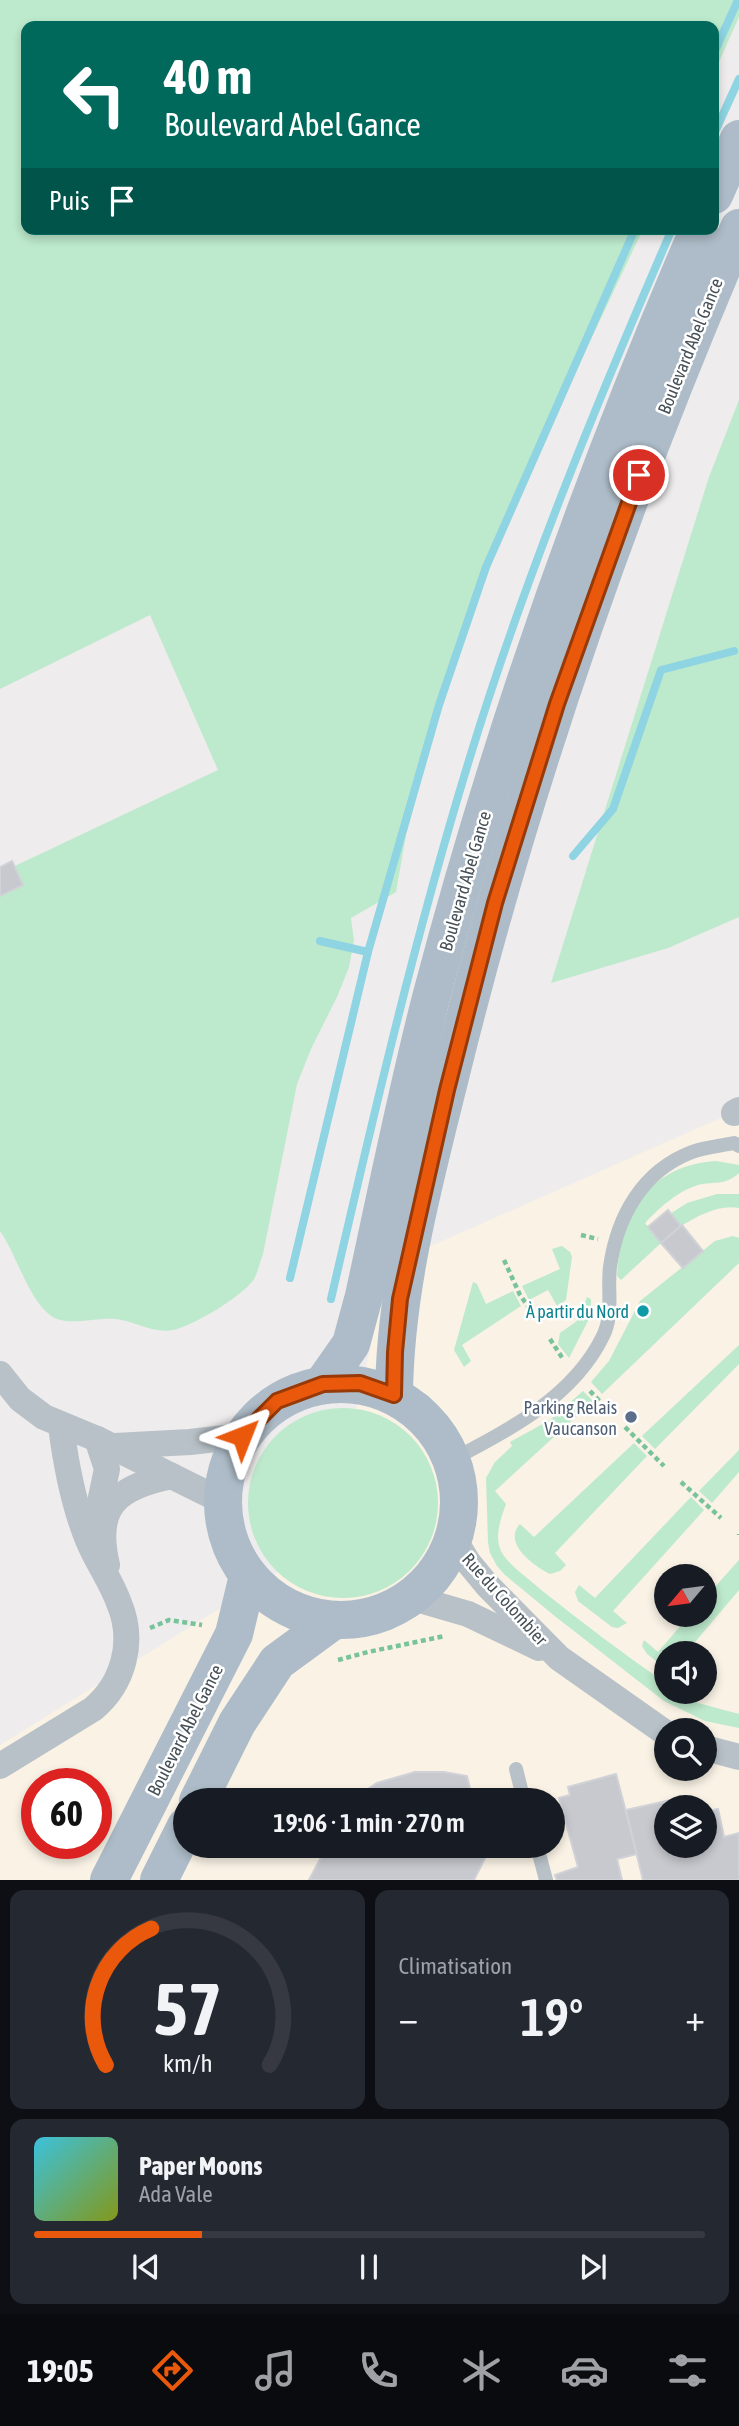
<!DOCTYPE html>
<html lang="fr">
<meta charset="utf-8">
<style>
:root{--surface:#171b24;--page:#242831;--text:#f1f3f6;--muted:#9ea1a6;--line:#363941;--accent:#ea580c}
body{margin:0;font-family:"Asap Condensed",sans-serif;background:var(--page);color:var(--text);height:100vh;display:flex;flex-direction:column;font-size:26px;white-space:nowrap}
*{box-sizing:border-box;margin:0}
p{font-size:23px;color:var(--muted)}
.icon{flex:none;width:38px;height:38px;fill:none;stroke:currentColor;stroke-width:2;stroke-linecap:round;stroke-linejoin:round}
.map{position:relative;height:1880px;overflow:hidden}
.details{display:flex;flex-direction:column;gap:10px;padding:10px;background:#0d0f14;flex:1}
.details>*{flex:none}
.banner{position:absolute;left:21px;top:21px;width:698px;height:214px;border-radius:14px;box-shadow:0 4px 10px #0003;background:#00695c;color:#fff;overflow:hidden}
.needle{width:46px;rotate:241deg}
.controls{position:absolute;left:654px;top:1564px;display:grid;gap:14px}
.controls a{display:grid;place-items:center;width:63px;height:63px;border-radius:50%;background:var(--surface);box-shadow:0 4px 10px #0003;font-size:35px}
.speed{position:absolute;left:21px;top:1768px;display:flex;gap:14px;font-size:35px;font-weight:700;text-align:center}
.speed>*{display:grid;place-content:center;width:91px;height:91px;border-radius:50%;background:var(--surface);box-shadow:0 4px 10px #0003;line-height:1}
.speed .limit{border:10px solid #d22;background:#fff;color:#111}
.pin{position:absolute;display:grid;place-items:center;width:60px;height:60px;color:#fff;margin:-30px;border:4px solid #fff;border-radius:50%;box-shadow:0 2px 7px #0007}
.me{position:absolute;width:77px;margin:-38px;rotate:45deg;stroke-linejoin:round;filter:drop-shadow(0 0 5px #0008)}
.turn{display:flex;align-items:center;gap:24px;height:147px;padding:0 28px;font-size:32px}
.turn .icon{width:91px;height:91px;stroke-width:2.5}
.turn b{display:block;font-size:49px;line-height:60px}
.then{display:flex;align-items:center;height:66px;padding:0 28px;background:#0003;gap:14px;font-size:26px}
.big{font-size:52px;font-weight:600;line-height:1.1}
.details .card{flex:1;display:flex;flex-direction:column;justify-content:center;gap:10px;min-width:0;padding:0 24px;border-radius:14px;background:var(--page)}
.details .dial{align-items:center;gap:0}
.dial svg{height:182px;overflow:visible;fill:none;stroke:var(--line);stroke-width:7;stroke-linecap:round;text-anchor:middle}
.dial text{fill:var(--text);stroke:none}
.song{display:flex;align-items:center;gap:21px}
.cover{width:84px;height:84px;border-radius:10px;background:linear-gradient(135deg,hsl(190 70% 55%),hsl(70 70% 35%))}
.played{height:7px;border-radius:4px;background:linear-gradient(90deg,var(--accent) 25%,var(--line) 25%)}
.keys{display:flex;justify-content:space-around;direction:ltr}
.heat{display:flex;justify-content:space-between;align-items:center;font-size:38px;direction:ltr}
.details .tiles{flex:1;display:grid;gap:10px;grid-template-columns:1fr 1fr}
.card:last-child{grid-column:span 2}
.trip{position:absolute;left:173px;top:1788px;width:392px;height:70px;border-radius:35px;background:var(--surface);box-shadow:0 4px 10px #0003;font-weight:600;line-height:70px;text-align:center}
.tabs{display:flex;height:112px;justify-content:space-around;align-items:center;background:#090b0e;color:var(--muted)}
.tabs .icon{width:49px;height:49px}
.tabs .active{color:var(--accent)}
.tabs b{font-size:32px;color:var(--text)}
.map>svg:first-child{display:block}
.commercial{fill:#f9f2e5;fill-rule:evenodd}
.green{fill:#bde9cc}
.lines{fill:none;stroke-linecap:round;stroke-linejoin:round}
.stream{stroke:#8ed4e2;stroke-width:8}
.building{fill:#c7c9ce;stroke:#d0d2d7;stroke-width:2}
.path{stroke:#79c39b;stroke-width:4.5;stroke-dasharray:5 3.5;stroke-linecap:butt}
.lane{stroke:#b8c1c7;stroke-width:14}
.street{stroke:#b8c1c7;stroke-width:26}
.primary{stroke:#adbcc8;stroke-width:38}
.route-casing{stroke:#983908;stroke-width:18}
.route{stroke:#ea580c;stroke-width:12}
.culture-dot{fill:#0f9aa8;stroke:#fff;stroke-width:2.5}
.service-dot{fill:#5c6f8a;stroke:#fff;stroke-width:2.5}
.labels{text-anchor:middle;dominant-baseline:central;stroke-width:5;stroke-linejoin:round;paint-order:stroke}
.street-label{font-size:18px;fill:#465057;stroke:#fff}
.culture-label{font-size:18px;fill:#0d838f;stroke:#fff;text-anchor:end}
.service-label{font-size:18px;fill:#4e5e75;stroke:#fff;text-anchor:end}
</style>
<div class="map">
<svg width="739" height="1880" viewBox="0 0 739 1880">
<rect width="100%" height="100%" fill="#eeecec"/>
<path class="commercial" d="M739,1110V1880H0V1745L325,1543L390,1264ZM667,1577H705V1615H667ZM667,1654H705V1692H667ZM667,1731H705V1769H667ZM37,1783H96V1843H37ZM186,1801H553V1846H186ZM667,1808H705V1846H667Z"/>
<g class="green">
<path d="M0,0H739V17L714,73V26H26V229H643L519,492L453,665L406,835L396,892L351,918L354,941L349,967L337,997L311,1049L297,1084L263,1254C260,1261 258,1272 254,1279C243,1296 193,1326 173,1330C154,1334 134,1321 116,1319C99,1317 73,1325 57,1319C31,1309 17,1254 0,1231V873L218,770L150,615L0,689Z"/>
<polygon points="739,400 739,917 668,948 551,983 709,477"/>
<path d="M716,1161L739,1165V1173C725,1186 715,1181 698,1185C678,1191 659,1208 645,1223L661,1243L621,1280L617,1276C621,1213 650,1165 716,1161Z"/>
<path d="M717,1194H739V1208C718,1204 698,1216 681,1226L670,1214L687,1203Z"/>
<polygon points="733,1236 739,1238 739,1263 602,1394 591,1382 609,1361 640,1301 715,1241"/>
<polygon points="562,1246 570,1252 572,1257 566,1300 557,1306 548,1290 529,1300 522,1286 560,1269 552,1249"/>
<polygon points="473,1282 477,1284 486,1304 513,1291 521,1306 462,1345 471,1361 464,1367 454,1350"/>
<polygon points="587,1297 591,1299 591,1315 569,1358 558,1344 560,1333 577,1321"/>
<polygon points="739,1345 739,1364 655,1449 642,1436"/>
<path d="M583,1391L593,1401L495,1491L506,1504C501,1518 494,1536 501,1551C509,1566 528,1578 540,1589C581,1622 624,1654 667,1684V1692H678L698,1703L739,1714V1728L705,1721L664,1701L556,1617L505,1575L497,1566L490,1553L488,1542L486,1478L495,1462L512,1446L510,1442L550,1420Z"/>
<circle cx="343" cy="1503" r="95"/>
<path d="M634,1443L647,1456L555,1553L566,1565L560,1571L550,1574C534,1566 502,1543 520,1524L534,1537Z"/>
<polygon points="739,1450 739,1472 712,1503 699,1491"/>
<polygon points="691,1497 704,1510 613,1611 627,1623 618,1628 612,1627 578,1601 575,1592 579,1585 595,1598"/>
<polygon points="739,1560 739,1590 685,1654 667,1654 667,1669 647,1654 642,1646 644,1640 658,1652 690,1615 705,1615 705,1598"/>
</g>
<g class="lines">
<g class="stream">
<polyline points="714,53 738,0"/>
<polyline points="714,134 739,79"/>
<polyline points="573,856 613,809 661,670 734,651"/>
<polyline points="320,941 368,952"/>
<polyline points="290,1278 368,952 439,705 486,567 635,229"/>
<path d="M331,1299C373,1117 415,936 470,757C525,577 597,402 672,229"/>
</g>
</g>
<g class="building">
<polygon points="12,861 23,885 0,896 0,867"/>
<polygon points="668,1210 681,1226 661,1243 648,1227"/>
<polygon points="682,1225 703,1251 683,1268 661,1243"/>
<polygon points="415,1772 444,1772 467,1776 473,1801 350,1801 377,1783"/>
<polygon points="616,1774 637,1854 617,1859 622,1880 557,1880 555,1875 578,1867 559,1798 570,1795 568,1787"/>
<polygon points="680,1798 682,1808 667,1808 667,1846 705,1846 705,1812 718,1809 724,1837 739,1833 739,1880 643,1880 626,1810"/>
<polygon points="327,1846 484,1846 486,1856 474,1880 309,1880"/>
</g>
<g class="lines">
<g class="path">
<polyline points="581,1235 598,1239"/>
<polyline points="504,1260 520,1295 537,1319"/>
<polyline points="550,1339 563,1359"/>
<polyline points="590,1391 609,1411"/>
<polyline points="625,1427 664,1466"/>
<polyline points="681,1482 721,1518"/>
<polyline points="739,1534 739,1535"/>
<polyline points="150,1628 169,1620 202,1625"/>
<polyline points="338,1660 368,1652 445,1636"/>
</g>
<g class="lane">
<path d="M453,1459C510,1430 574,1396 603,1336C614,1314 607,1290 610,1267C617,1217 642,1171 692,1152C705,1147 720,1146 734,1143L739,1146"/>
<polyline points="516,1769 524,1801"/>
<polyline points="537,1846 546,1880"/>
</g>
<g class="street">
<polyline points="734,1113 739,1110"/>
<polyline points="0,1374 20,1399 44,1417 97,1439 222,1501"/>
<polyline points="97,1439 107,1469 98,1512 99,1522"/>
<polyline points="115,1446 190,1442 242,1436"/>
<polyline points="454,1539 468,1562 487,1585 559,1658 667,1734"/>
<path d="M107,1565C93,1505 118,1487 172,1476"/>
<polyline points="413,1598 468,1614 539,1648"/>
<polyline points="705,1748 739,1757"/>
<path d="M0,1766L93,1709C124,1683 135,1641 119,1603C111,1581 97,1562 88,1540C73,1504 66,1465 61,1426"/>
</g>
<g class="primary">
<polyline points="714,195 739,139"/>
<circle cx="341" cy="1502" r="118"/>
<path d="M323,1384L351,1344L364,1296C386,1195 406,1094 432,994C501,733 592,476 699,229"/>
<path d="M394,1395C395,1281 428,1167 455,1057C526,773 623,497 739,228"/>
<polyline points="198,1801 237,1723 277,1662 333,1621"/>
<polyline points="109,1880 234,1634 248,1576"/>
<polyline points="159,1880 186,1826"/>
</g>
</g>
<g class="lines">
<defs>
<polyline id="route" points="242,1436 277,1401 323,1384 360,1383 394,1395 395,1352 400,1299 447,1090 495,903 557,704 639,475"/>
</defs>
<use href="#route" class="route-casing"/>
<use href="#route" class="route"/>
</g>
<circle class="culture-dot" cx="643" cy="1311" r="7"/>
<circle class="service-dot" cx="631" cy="1417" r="7"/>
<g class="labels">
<g class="street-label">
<text transform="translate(690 346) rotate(-68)">Boulevard Abel Gance</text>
<text transform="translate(465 881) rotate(-74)">Boulevard Abel Gance</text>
<text transform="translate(505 1599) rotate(48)">Rue du Colombier</text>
<text transform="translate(185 1730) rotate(-63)">Boulevard Abel Gance</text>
</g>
<g class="culture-label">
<text x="629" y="1311">À partir du Nord</text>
</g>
<g class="service-label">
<text x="617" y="1407">Parking Relais<tspan x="617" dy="21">Vaucanson</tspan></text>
</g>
</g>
</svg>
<div class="controls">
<a><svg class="needle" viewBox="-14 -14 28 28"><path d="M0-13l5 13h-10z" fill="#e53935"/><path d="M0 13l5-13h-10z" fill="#9ea1a6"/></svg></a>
<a><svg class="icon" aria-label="sound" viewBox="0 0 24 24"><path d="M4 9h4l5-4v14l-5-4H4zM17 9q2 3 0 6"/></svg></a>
<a><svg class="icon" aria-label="search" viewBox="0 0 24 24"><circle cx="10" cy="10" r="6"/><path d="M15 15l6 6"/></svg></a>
<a><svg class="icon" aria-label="layers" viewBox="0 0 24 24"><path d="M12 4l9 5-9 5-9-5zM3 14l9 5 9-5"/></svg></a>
</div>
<div class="speed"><div class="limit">60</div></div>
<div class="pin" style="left:639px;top:475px;background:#d93025"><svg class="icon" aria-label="arrive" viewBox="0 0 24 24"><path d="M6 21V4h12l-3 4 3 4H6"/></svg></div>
<svg class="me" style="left:242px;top:1436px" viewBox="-20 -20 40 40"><path d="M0-17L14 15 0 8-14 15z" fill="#ea580c" stroke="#fff" stroke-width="4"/></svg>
<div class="trip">19:06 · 1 min · 270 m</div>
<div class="banner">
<div class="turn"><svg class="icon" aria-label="left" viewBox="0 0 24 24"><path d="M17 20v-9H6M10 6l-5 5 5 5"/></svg><div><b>40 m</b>Boulevard Abel Gance</div></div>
<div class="then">Puis<svg class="icon" aria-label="arrive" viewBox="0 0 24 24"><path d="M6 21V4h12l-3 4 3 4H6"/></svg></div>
</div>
</div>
<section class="details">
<div class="tiles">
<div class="card dial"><svg viewBox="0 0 100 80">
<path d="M14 69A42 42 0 1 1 86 69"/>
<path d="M14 69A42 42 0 0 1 34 9" stroke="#ea580c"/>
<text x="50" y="56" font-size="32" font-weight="700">57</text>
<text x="50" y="72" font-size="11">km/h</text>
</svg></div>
<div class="card"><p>Climatisation</p>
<div class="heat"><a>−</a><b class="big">19°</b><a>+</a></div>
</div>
<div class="card">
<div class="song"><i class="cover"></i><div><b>Paper Moons</b><p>Ada Vale</p></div></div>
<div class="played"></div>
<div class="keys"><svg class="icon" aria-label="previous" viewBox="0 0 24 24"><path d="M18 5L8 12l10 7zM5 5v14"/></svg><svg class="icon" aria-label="pause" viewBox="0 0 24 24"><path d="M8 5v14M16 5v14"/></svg><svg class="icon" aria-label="next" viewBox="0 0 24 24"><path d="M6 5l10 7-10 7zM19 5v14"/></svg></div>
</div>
</div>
</section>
<nav class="tabs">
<b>19:05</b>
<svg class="icon active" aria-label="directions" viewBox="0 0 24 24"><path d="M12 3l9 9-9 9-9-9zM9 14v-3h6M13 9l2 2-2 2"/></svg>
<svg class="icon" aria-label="music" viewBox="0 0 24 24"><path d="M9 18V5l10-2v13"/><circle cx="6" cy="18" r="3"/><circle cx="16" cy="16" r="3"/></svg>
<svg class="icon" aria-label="phone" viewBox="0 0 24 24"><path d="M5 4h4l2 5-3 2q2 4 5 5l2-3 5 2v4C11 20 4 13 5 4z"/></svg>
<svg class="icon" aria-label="climate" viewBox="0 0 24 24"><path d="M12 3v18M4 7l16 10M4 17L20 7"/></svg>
<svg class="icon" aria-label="car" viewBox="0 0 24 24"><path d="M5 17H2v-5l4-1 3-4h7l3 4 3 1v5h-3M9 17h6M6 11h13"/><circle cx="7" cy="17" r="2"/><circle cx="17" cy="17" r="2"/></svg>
<svg class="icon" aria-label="filters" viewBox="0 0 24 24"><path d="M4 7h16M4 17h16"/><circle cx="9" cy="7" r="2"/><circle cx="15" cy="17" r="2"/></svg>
</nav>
